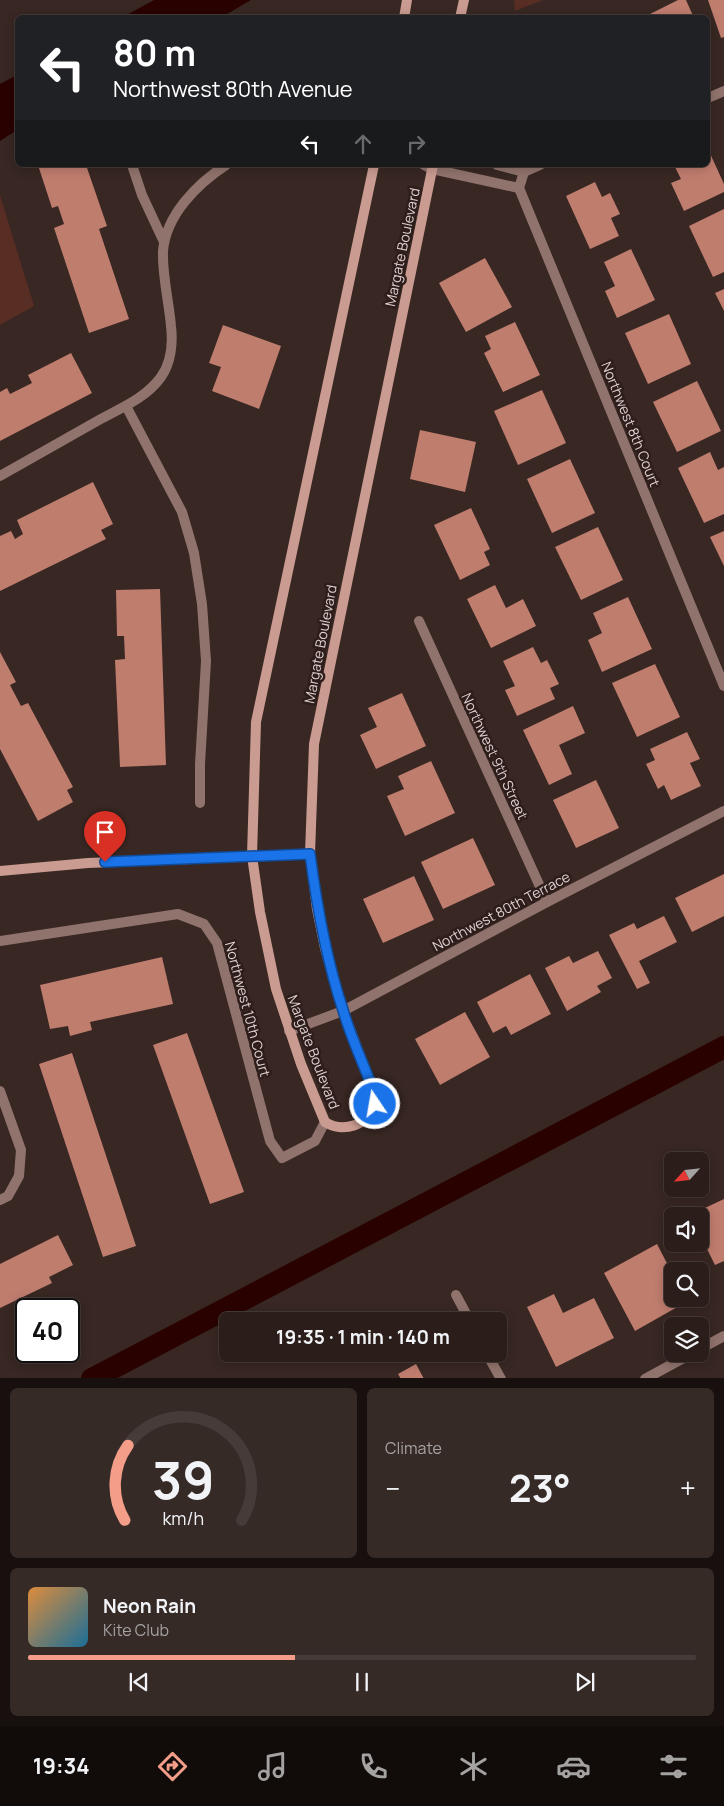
<!DOCTYPE html>
<meta charset="utf-8">
<style>
:root{--surface:#2a1d1a;--page:#362a27;--text:#f1f3f6;--muted:#a5a2a2;--line:#463b39;--accent:#f49e8a}
body{margin:0;font-family:Manrope,sans-serif;background:var(--page);color:var(--text);height:100vh;display:flex;flex-direction:column;font-size:19px;white-space:nowrap}
*{box-sizing:border-box;margin:0}
p{font-size:16px;color:var(--muted)}
.icon{flex:none;width:28px;height:28px;fill:none;stroke:currentColor;stroke-width:2;stroke-linecap:round;stroke-linejoin:round}
.map{position:relative;height:1378px;overflow:hidden}
.drawer{display:flex;flex-direction:column;gap:10px;padding:10px;background:#17100e;flex:1}
.drawer>*{flex:none}
.banner{position:absolute;left:15px;top:15px;width:695px;height:152px;border-radius:8px;box-shadow:0 2px 12px #0003,0 0 0 1px var(--line);background:#202124;color:#fff;overflow:hidden}
.needle{width:32px;rotate:243deg}
.fabs{position:absolute;left:664px;top:1152px;display:grid;gap:10px}
.fabs a{display:grid;place-items:center;width:45px;height:45px;border-radius:8px;background:var(--surface);box-shadow:0 2px 12px #0003,0 0 0 1px var(--line);font-size:25px}
.speed{position:absolute;left:15px;top:1298px;display:flex;gap:10px;font-size:25px;font-weight:700;text-align:center}
.speed>*{display:grid;place-content:center;width:65px;height:65px;border-radius:50%;background:var(--surface);box-shadow:0 2px 12px #0003,0 0 0 1px var(--line);line-height:1}
.speed .limit{border:2px solid #111;border-radius:8px;background:#fff;color:#111}
.pin{position:absolute;display:grid;place-items:center;width:42px;height:42px;color:#fff;margin:-51px -21px;border-radius:50% 50% 50% 0;rotate:-45deg;box-shadow:0 0 5px #0007}
.pin .icon{rotate:45deg}
.me{position:absolute;width:55px;margin:-28px;rotate:348deg;stroke-linejoin:round;filter:drop-shadow(0 0 4px #0008)}
.turn{display:flex;align-items:center;gap:18px;height:105px;padding:0 15px;font-size:22px}
.turn .icon{width:65px;height:65px;stroke-width:2.5}
.turn b{display:block;font-size:35px;line-height:42px}
.lanes{display:flex;align-items:center;height:48px;padding:0 15px;background:#0003;justify-content:center;gap:25px;direction:ltr}
.lanes .off{opacity:.35}
.big{font-size:38px;font-weight:700;line-height:1.1}
.drawer .tile{flex:1;display:flex;flex-direction:column;justify-content:center;gap:8px;min-width:0;padding:0 18px;border-radius:8px;background:var(--page)}
.drawer .dial{align-items:center;gap:0}
.dial svg{height:130px;overflow:visible;fill:none;stroke:var(--line);stroke-width:7;stroke-linecap:round;text-anchor:middle}
.dial text{fill:var(--text);stroke:none}
.song{display:flex;align-items:center;gap:15px}
.cover{width:60px;height:60px;border-radius:8px;background:linear-gradient(135deg,hsl(30 70% 55%),hsl(200 70% 35%))}
.played{height:5px;border-radius:2px;background:linear-gradient(90deg,var(--accent) 40%,var(--line) 40%)}
.keys{display:flex;justify-content:space-around;direction:ltr}
.heat{display:flex;justify-content:space-between;align-items:center;font-size:28px;direction:ltr}
.drawer .tiles{flex:1;display:grid;gap:10px;grid-template-columns:1fr 1fr}
.tile:last-child{grid-column:span 2}
.trip{position:absolute;left:219px;top:1312px;width:288px;height:50px;border-radius:8px;background:var(--surface);box-shadow:0 2px 12px #0003,0 0 0 1px var(--line);font-weight:700;line-height:50px;text-align:center}
.menu{display:flex;height:80px;justify-content:space-around;align-items:center;background:#110c0a;color:var(--muted)}
.menu .icon{width:35px;height:35px}
.menu .on{color:var(--accent)}
.menu b{font-size:22px;color:var(--text)}
.map>svg:first-child{display:block}
.green{fill:#582d24}
.water{fill:#290200}
.lines{fill:none;stroke-linecap:round;stroke-linejoin:round}
.canal{stroke:#290200;stroke-width:22}
.building{fill:#bf7d6e}
.street{stroke:#90736c;stroke-width:10}
.secondary{stroke:#ca9b90;stroke-width:10}
.route-casing{stroke:#114b97;stroke-width:12}
.route{stroke:#1a73e8;stroke-width:9}
.labels{text-anchor:middle;dominant-baseline:central;stroke-width:5;stroke-linejoin:round;paint-order:stroke}
.street-label{font-size:14px;fill:#ded2d0;stroke:#2e1d1a}
</style>
<div class="map">
<svg width="724" height="1379" viewBox="0 0 724 1379">
<rect width="100%" height="100%" fill="#382723"/>
<g class="green">
<polygon points="514,0 543,0 515,11"/>
<polygon points="0,195 34,306 0,325"/>
</g>
<g class="water">
<polygon points="154,0 251,0 222,17 123,17"/>
<polygon points="17,75 17,130 0,141 0,84"/>
</g>
<g class="lines">
<polyline class="canal" points="92,1379 724,1047"/>
</g>
<g class="building">
<polygon points="678,0 686,0 694,18 642,18"/>
<polygon points="708,0 724,0 724,37 721,38"/>
<polygon points="708,149 724,184 724,192 684,211 671,183 681,179 674,165 708,165"/>
<polygon points="38,165 86,165 107,226 99,229 129,319 89,333 54,228 64,224 58,206 52,208"/>
<polygon points="595,182 602,197 610,193 620,214 611,218 619,236 590,249 566,196"/>
<polygon points="724,209 724,272 713,277 689,226"/>
<polygon points="631,249 655,300 617,318 605,291 615,286 604,262"/>
<polygon points="485,258 512,307 466,332 439,283"/>
<polygon points="724,289 724,311 715,293"/>
<polygon points="669,314 691,364 648,384 625,333"/>
<polygon points="515,322 540,375 503,392 484,353 491,349 485,336"/>
<polygon points="223,325 281,346 259,409 212,391 221,367 209,363"/>
<polygon points="71,353 92,393 0,441 0,392 7,388 10,394 32,383 28,375"/>
<polygon points="697,381 721,431 677,452 653,402"/>
<polygon points="542,390 566,443 518,465 494,411"/>
<polygon points="420,430 476,442 465,492 410,479"/>
<polygon points="710,452 718,470 724,467 724,514 704,523 678,468"/>
<polygon points="570,459 595,513 552,533 527,479"/>
<polygon points="93,482 113,524 101,530 106,539 0,591 0,536 11,531 15,539 23,534 17,520"/>
<polygon points="471,508 490,549 484,552 490,565 460,580 434,525"/>
<polygon points="598,527 623,580 581,600 555,547"/>
<polygon points="724,531 724,566 710,537"/>
<polygon points="495,585 506,608 523,599 536,626 491,648 467,599"/>
<polygon points="160,589 166,765 120,767 115,660 125,659 124,636 117,636 116,590"/>
<polygon points="628,597 652,649 602,672 588,640 602,633 593,613"/>
<polygon points="533,647 541,663 547,660 559,684 550,688 555,699 517,716 505,690 515,686 503,661"/>
<polygon points="0,652 16,682 10,685 21,706 28,703 73,787 67,790 73,802 38,821 0,749"/>
<polygon points="655,664 680,717 637,737 612,683"/>
<polygon points="402,693 426,746 376,769 360,735 377,727 368,708"/>
<polygon points="573,706 585,733 559,745 572,774 549,785 523,730"/>
<polygon points="687,732 700,759 690,763 701,786 671,800 664,785 658,789 646,764 655,760 650,749"/>
<polygon points="431,761 455,813 405,836 387,796 404,789 398,776"/>
<polygon points="596,780 619,828 576,848 553,800"/>
<polygon points="473,838 495,885 443,909 421,862"/>
<polygon points="724,874 724,916 692,932 675,898"/>
<polygon points="414,876 434,920 383,943 363,899"/>
<polygon points="664,916 677,942 639,961 650,983 637,989 609,935 634,923 637,929"/>
<polygon points="598,951 612,978 597,986 601,992 567,1011 545,968 569,956 573,963"/>
<polygon points="162,957 173,1004 90,1022 92,1030 70,1036 68,1026 50,1029 40,985"/>
<polygon points="530,974 551,1014 511,1035 506,1026 493,1033 477,1002"/>
<polygon points="465,1012 490,1057 440,1085 415,1039"/>
<polygon points="187,1033 244,1192 210,1204 153,1045"/>
<polygon points="72,1053 136,1246 103,1257 39,1064"/>
<polygon points="724,1199 724,1261 715,1265 700,1235 700,1216 691,1216 690,1215"/>
<polygon points="58,1235 73,1265 49,1277 52,1283 0,1308 0,1264"/>
<polygon points="657,1244 672,1273 672,1299 687,1299 688,1301 635,1331 604,1273"/>
<polygon points="554,1294 563,1313 594,1298 614,1338 556,1367 527,1307"/>
<polygon points="416,1364 424,1379 401,1379 398,1374"/>
</g>
<g class="lines">
<g class="street">
<polyline points="708,98 724,91"/>
<polyline points="132,165 142,195 164,242"/>
<polyline points="424,165 432,169 519,188"/>
<polyline points="497,165 524,172 540,165"/>
<polyline points="524,172 519,188 724,686"/>
<polyline points="126,406 182,512 194,553 202,604 206,661 200,764 200,803"/>
<path d="M0,476C33,457 66,439 99,420C121,408 146,398 161,377C171,363 173,343 171,326C169,302 162,275 163,251C166,215 197,184 226,165"/>
<polyline points="419,621 547,902"/>
<polyline points="0,941 178,914 204,924 217,943 270,1141 282,1158 315,1141 325,1122"/>
<polyline points="289,1031 343,1011 547,902 724,811"/>
<polyline points="0,1091 21,1150 19,1176 8,1196 0,1200"/>
<polyline points="456,1295 470,1321"/>
<polyline points="700,1349 724,1336"/>
<polyline points="487,1354 501,1379"/>
<polyline points="645,1379 691,1354"/>
</g>
<g class="secondary">
<polyline points="404,18 407,0"/>
<polyline points="460,18 464,0"/>
<path d="M374,165L256,722L252,856L260,912L276,989L301,1064L325,1122C342,1133 369,1126 375,1104C375,1101 374,1096 374,1092L343,1011L325,948L317,909L310,854L314,744L433,165"/>
<polyline points="0,871 88,863 310,854"/>
</g>
</g>
<g class="lines">
<defs>
<path id="route" d="M105,862L310,854C317,907 326,959 343,1010C351,1038 364,1065 374,1092L375,1104"/>
</defs>
<use href="#route" class="route-casing"/>
<use href="#route" class="route"/>
</g>
<g class="labels">
<g class="street-label">
<text transform="translate(402 247) rotate(-78)">Margate Boulevard</text>
<text transform="translate(631 424) rotate(68)">Northwest 8th Court</text>
<text transform="translate(320 644) rotate(-79)">Margate Boulevard</text>
<text transform="translate(495 756) rotate(65)">Northwest 9th Street</text>
<text transform="translate(501 911) rotate(-28)">Northwest 80th Terrace</text>
<text transform="translate(248 1009) rotate(75)">Northwest 10th Court</text>
<text transform="translate(314 1052) rotate(69)">Margate Boulevard</text>
</g>
</g>
</svg>
<div class="fabs">
<a><svg class="needle" viewBox="-14 -14 28 28"><path d="M0-13l5 13h-10z" fill="#e53935"/><path d="M0 13l5-13h-10z" fill="#a5a2a2"/></svg></a>
<a><svg class="icon" aria-label="sound" viewBox="0 0 24 24"><path d="M4 9h4l5-4v14l-5-4H4zM17 9q2 3 0 6"/></svg></a>
<a><svg class="icon" aria-label="search" viewBox="0 0 24 24"><circle cx="10" cy="10" r="6"/><path d="M15 15l6 6"/></svg></a>
<a><svg class="icon" aria-label="layers" viewBox="0 0 24 24"><path d="M12 4l9 5-9 5-9-5zM3 14l9 5 9-5"/></svg></a>
</div>
<div class="speed"><div class="limit">40</div></div>
<div class="pin" style="left:105px;top:862px;background:#d93025"><svg class="icon" aria-label="arrive" viewBox="0 0 24 24"><path d="M6 21V4h12l-3 4 3 4H6"/></svg></div>
<svg class="me" style="left:375px;top:1104px" viewBox="-20 -20 40 40"><circle r="17" fill="#1a73e8" stroke="#fff" stroke-width="3"/><path d="M0-11L8 9 0 5-8 9z" fill="#fff"/></svg>
<div class="trip">19:35 · 1 min · 140 m</div>
<div class="banner">
<div class="turn"><svg class="icon" aria-label="left" viewBox="0 0 24 24"><path d="M17 20v-9H6M10 6l-5 5 5 5"/></svg><div><b>80 m</b>Northwest 80th Avenue</div></div>
<div class="lanes"><svg class="icon" aria-label="left" viewBox="0 0 24 24"><path d="M17 20v-9H6M10 6l-5 5 5 5"/></svg><svg class="icon off" aria-label="ahead" viewBox="0 0 24 24"><path d="M12 20V5M6 11l6-6 6 6"/></svg><svg class="icon off" aria-label="right" viewBox="0 0 24 24"><path d="M7 20v-9h11M14 6l5 5-5 5"/></svg></div>
</div>
</div>
<section class="drawer">
<div class="tiles">
<div class="tile dial"><svg viewBox="0 0 100 80">
<path d="M14 69A42 42 0 1 1 86 69"/>
<path d="M14 69A42 42 0 0 1 16 23" stroke="#f49e8a"/>
<text x="50" y="56" font-size="32" font-weight="700">39</text>
<text x="50" y="72" font-size="11">km/h</text>
</svg></div>
<div class="tile"><p>Climate</p>
<div class="heat"><a>−</a><b class="big">23°</b><a>+</a></div>
</div>
<div class="tile">
<div class="song"><i class="cover"></i><div><b>Neon Rain</b><p>Kite Club</p></div></div>
<div class="played"></div>
<div class="keys"><svg class="icon" aria-label="previous" viewBox="0 0 24 24"><path d="M18 5L8 12l10 7zM5 5v14"/></svg><svg class="icon" aria-label="pause" viewBox="0 0 24 24"><path d="M8 5v14M16 5v14"/></svg><svg class="icon" aria-label="next" viewBox="0 0 24 24"><path d="M6 5l10 7-10 7zM19 5v14"/></svg></div>
</div>
</div>
</section>
<nav class="menu">
<b>19:34</b>
<svg class="icon on" aria-label="directions" viewBox="0 0 24 24"><path d="M12 3l9 9-9 9-9-9zM9 14v-3h6M13 9l2 2-2 2"/></svg>
<svg class="icon" aria-label="music" viewBox="0 0 24 24"><path d="M9 18V5l10-2v13"/><circle cx="6" cy="18" r="3"/><circle cx="16" cy="16" r="3"/></svg>
<svg class="icon" aria-label="phone" viewBox="0 0 24 24"><path d="M5 4h4l2 5-3 2q2 4 5 5l2-3 5 2v4C11 20 4 13 5 4z"/></svg>
<svg class="icon" aria-label="climate" viewBox="0 0 24 24"><path d="M12 3v18M4 7l16 10M4 17L20 7"/></svg>
<svg class="icon" aria-label="car" viewBox="0 0 24 24"><path d="M5 17H2v-5l4-1 3-4h7l3 4 3 1v5h-3M9 17h6M6 11h13"/><circle cx="7" cy="17" r="2"/><circle cx="17" cy="17" r="2"/></svg>
<svg class="icon" aria-label="filters" viewBox="0 0 24 24"><path d="M4 7h16M4 17h16"/><circle cx="9" cy="7" r="2"/><circle cx="15" cy="17" r="2"/></svg>
</nav>
